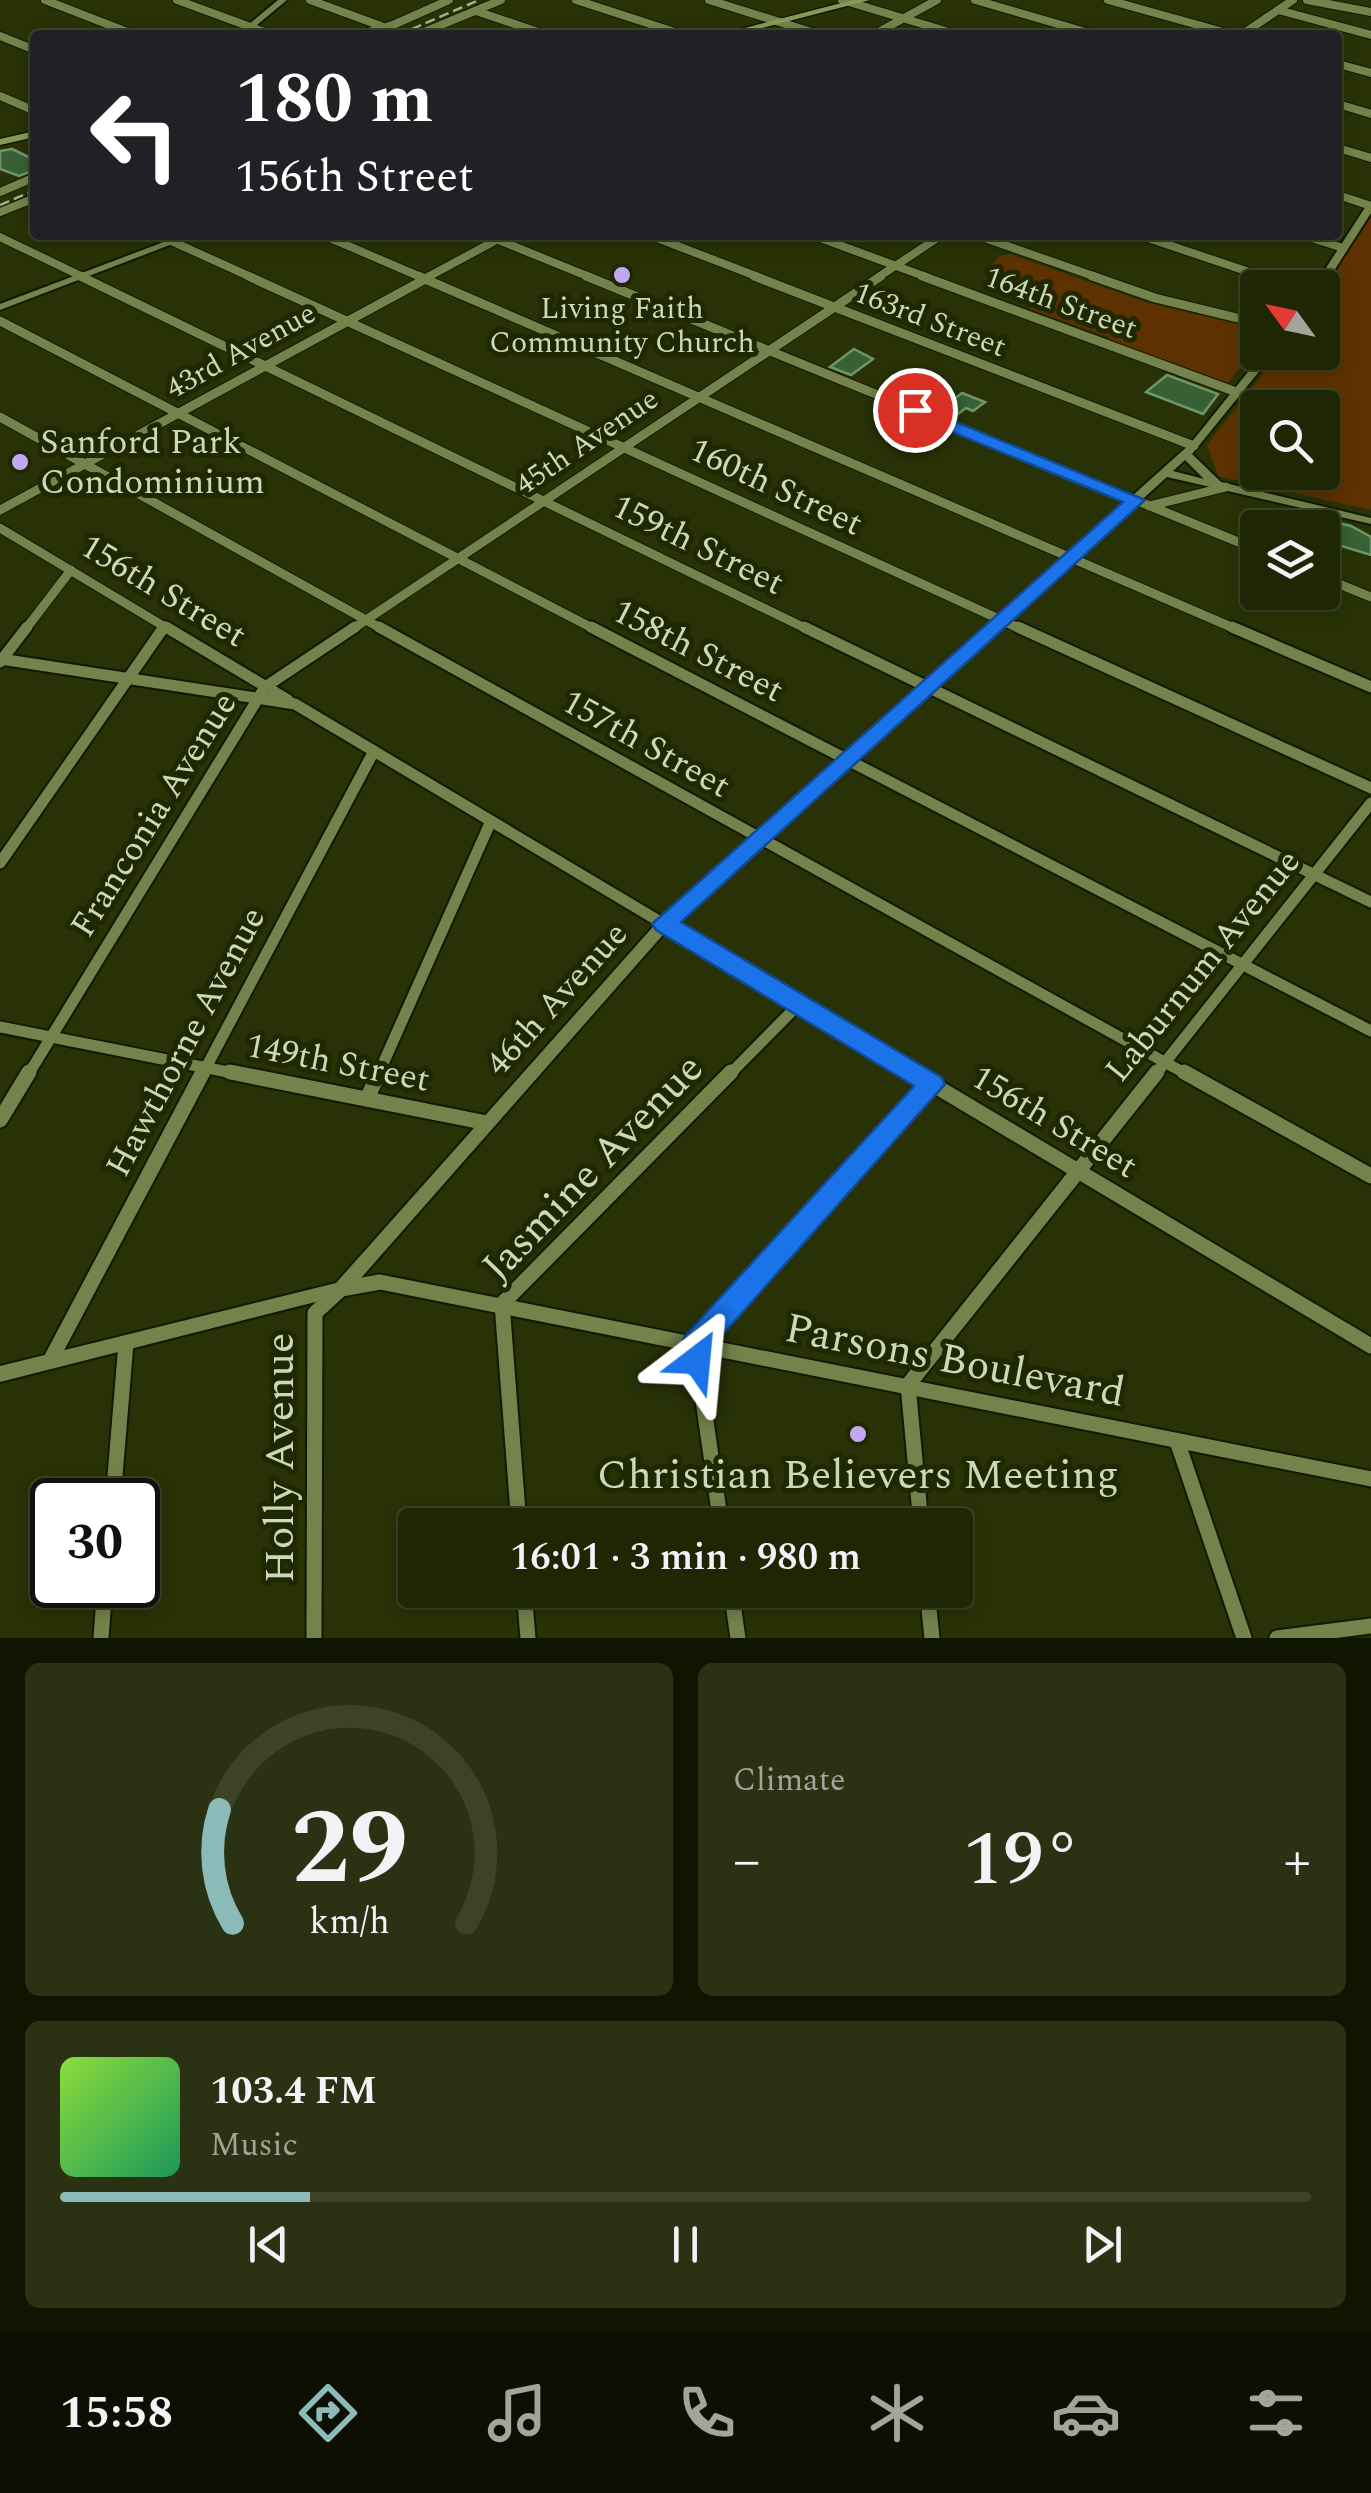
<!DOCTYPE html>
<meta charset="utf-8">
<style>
:root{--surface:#1e2604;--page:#2b3213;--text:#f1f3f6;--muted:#a1a59a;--line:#3c4326;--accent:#8bbbb9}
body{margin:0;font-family:Spectral,serif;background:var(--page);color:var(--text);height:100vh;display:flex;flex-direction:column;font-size:38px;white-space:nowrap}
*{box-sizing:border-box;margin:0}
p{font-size:32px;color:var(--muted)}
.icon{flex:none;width:55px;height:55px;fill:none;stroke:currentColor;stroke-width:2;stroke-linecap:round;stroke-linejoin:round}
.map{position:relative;height:1638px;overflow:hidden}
.sheet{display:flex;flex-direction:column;gap:25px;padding:25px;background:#101502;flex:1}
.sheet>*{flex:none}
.guide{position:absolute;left:30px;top:30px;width:1312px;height:210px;border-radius:10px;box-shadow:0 5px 15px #0003,0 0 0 2px var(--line);background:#202124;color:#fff;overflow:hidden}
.needle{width:65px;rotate:303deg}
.fabs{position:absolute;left:1240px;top:270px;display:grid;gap:20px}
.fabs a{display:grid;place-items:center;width:100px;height:100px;border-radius:10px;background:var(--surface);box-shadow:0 5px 15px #0003,0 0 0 2px var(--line);font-size:50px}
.speed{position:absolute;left:30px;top:1478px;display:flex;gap:20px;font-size:50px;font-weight:700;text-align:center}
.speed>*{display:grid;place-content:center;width:130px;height:130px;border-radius:50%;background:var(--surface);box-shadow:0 5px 15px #0003,0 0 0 2px var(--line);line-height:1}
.speed .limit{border:5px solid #111;border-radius:15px;background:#fff;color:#111}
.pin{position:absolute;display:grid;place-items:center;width:85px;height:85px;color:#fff;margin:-42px;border:5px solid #fff;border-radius:50%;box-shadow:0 2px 10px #0007}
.me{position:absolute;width:110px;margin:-55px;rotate:29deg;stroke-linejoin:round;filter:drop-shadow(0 0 8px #0008)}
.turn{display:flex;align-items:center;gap:35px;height:210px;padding:0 40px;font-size:45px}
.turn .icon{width:130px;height:130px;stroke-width:2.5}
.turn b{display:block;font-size:70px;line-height:85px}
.big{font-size:75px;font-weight:600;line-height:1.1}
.sheet .widget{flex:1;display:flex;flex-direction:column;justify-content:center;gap:15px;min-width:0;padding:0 35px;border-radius:15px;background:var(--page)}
.sheet .dial{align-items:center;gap:0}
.dial svg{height:260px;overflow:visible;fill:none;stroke:var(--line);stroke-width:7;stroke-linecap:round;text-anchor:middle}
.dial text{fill:var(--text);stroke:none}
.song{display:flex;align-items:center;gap:30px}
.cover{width:120px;height:120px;border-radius:15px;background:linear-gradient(135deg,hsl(90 70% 55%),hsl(150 70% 35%))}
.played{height:10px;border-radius:5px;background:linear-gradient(90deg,var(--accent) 20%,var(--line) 20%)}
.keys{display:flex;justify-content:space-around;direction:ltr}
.heat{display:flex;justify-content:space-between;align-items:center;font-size:55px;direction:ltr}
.sheet .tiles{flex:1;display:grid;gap:25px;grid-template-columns:1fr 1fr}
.widget:last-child{grid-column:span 2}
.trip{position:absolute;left:398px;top:1508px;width:575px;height:100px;border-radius:10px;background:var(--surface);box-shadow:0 5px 15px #0003,0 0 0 2px var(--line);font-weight:600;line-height:100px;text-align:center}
.menu{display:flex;height:160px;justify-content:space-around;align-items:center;background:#0c0f02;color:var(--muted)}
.menu .icon{width:70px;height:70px}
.menu .on{color:var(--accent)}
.menu b{font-size:45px;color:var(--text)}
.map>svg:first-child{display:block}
.green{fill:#5d3200;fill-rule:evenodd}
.building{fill:#396035;stroke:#6d9769;stroke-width:2.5}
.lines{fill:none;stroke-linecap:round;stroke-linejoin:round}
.minor-far3-casing{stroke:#121900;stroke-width:10}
.minor-far2-casing{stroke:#121900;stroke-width:11}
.minor-far1-casing{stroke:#121900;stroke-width:15}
.minor-casing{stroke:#121900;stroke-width:19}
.tertiary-casing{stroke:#121900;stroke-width:4}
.primary-casing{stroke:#121900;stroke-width:3}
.minor-far3{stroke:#73834b;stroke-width:8}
.minor-far2{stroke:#73834b;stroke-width:9}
.minor-far1{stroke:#73834b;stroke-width:11}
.minor{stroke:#73834b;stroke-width:15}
.tertiary{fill:#73834b;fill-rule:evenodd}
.primary{fill:#869956;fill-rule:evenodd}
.rail{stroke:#a5af8e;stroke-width:2.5;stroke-dasharray:10 5;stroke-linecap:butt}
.route{fill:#1a73e8;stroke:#114b97;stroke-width:2.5}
.poi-dot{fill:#c4a7f1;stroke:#1f2800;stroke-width:4}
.labels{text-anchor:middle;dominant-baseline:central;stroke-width:10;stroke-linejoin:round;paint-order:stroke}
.far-street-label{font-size:30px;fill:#cdd7ba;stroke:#1f2800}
.far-poi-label{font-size:30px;fill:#cdd7ba;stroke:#1f2800}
.poi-label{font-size:35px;fill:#cdd7ba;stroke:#1f2800;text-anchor:start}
.street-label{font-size:35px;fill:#cdd7ba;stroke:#1f2800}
.near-street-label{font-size:42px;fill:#cdd7ba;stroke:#1f2800}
.near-poi-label{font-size:42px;fill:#cdd7ba;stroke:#1f2800}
</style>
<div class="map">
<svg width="1371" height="1638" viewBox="0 0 1371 1638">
<rect width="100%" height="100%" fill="#283206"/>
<g class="green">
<path d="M1371,216V510L1218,476L1207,445L1279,353L1322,352L1323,289ZM1258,408H1322V472H1258Z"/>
<polygon points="1010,254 1145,302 1257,329 1257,347 1227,384 1107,340 1109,337 1029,309 1045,297 987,271 1000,256"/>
</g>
<g class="building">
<polygon points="12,149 35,160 35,170 19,176 0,169 0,151"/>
<polygon points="854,349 873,359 851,375 830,367"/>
<polygon points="1167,375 1218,394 1203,414 1146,392"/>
<polygon points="962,393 985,402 973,411 966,408 954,417 939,411"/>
<polygon points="1322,519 1351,526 1371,537 1371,555 1322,540"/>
</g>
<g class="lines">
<defs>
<g id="minor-far3">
<polyline points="45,0 135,35"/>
<polyline points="177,0 272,35"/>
<polyline points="310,0 381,26"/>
<polyline points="576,0 684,35"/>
<polyline points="709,0 821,35"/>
<polyline points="842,0 959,35"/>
<polyline points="975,0 1096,35"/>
<polyline points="1108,0 1234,35"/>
<polyline points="1307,0 1371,12"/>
<polyline points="1278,10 1371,35"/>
<polyline points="476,11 547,35"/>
<polyline points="357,35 393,25 449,0"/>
<polyline points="417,35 501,0"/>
<polyline points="873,35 937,0"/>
<polyline points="1241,35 1293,0"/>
<polyline points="0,36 35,50"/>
<polyline points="1338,64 1371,73"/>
<polyline points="0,96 35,111"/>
<polyline points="1338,104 1371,114"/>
<polyline points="1338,148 1371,158"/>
<polyline points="0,192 35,177"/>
<polyline points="1338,195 1371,206"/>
<polyline points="0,212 35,198"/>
<polyline points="158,235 253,278"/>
<polyline points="323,235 423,278"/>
<polyline points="486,235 592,278"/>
<polyline points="649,235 761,278"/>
<polyline points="812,235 929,278"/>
<polyline points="976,235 1099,278"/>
<polyline points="1139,235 1267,278"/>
<polyline points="1302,235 1343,248"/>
<polyline points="0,237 85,278"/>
<polyline points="426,278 502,237"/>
<polyline points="877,278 942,235"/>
</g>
<g id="minor-far2">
<polyline points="80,276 809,630"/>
<polyline points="248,276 1023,630"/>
<polyline points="418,276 1238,630"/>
<polyline points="586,276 1258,550"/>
<polyline points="754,276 1194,446"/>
<polyline points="922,276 1239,393"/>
<polyline points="1092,276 1155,298 1258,323"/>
<polyline points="1259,276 1295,288"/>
<polyline points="0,321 596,630"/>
<polyline points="0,417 384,630"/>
<polyline points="1149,506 1226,487"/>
<polyline points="0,510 431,276"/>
<polyline points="0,528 170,630"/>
<polyline points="1322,577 1371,597"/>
<polyline points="25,630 71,570"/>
<polyline points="163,630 165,626"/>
<polyline points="351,630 881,276"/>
</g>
<g id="minor-far1">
<polyline points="166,627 288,700"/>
<polyline points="379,627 1188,1075"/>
<polyline points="591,627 1371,1031"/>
<polyline points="804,627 1371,902"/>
<polyline points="1018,627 1371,788"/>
<polyline points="1232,627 1371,687"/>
<polyline points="0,659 295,704 917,1075"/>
<polyline points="0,662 27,627"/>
<polyline points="0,863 164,627"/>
<polyline points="0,1027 243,1075"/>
<polyline points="28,1075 265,687 355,627"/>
<polyline points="202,1075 374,751"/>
<polyline points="378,1075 491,821"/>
<polyline points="729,1075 799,1004"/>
<polyline points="1155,1075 1371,803"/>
</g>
<g id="minor">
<polyline points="230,1072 487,1123"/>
<polyline points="912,1072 1371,1346"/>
<polyline points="1184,1072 1371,1176"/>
<polyline points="367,1099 379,1072"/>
<polyline points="0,1120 29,1072"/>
<polyline points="50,1361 203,1072"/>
<polyline points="1177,1441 1244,1638"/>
<polyline points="113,1500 126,1343"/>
<polyline points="519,1525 502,1304 731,1072"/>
<polyline points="721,1525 695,1345 931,1084"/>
<polyline points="921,1525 908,1385 1157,1072"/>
<polyline points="524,1590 528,1638"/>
<polyline points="731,1590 738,1638"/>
<polyline points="927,1590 932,1638"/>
<polyline points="101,1638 105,1585"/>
<polyline points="314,1638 315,1313 341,1289 380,1282 1371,1479"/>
<polyline points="1277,1638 1371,1626"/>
</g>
<g id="tertiary">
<polygon points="278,0 287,0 245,35 236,35"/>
<polygon points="1371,203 1371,213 1323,288 1313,288 1366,206"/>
<polygon points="182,235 196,235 0,310 0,304"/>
<path d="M1264,352H1275L1192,454L1221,482L1371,518V524L1167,477L669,928L347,1294L0,1382V1366L336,1283L659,920L1190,444ZM1185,460L1204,479L1173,471Z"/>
</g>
<g id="primary">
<polygon points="853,0 870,0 735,35 718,35"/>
<polygon points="35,131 35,137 0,145 0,139"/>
</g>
</defs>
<use href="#minor-far3" class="minor-far3-casing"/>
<use href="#minor-far2" class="minor-far2-casing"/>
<use href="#minor-far1" class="minor-far1-casing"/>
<use href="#minor" class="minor-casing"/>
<use href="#tertiary" class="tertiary-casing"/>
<use href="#primary" class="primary-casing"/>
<use href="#minor-far3" class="minor-far3"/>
<use href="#minor-far2" class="minor-far2"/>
<use href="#minor-far1" class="minor-far1"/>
<use href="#minor" class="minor"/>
<use href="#tertiary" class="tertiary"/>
<use href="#primary" class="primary"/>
<g class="rail">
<polyline points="398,35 479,0"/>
<polyline points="0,205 35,190"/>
</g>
</g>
<path class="route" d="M915,405L1145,500L681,922L941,1077L945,1084L710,1349L707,1369L697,1373L687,1369C681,1357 679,1348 685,1336L914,1086L656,930L652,924L1123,502L908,414V406Z"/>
<g class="poi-dot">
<circle cx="622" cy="275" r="10"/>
<circle cx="20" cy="462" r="10"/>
<circle cx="858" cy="1434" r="10"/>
</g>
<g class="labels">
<g class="far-street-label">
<text transform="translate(1061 303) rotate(20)">164th Street</text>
<text transform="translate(930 320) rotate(21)">163rd Street</text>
<text transform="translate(241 351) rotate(-29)">43rd Avenue</text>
<text transform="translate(587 442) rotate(-34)">45th Avenue</text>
</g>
<g class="far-poi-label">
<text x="622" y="309">Living Faith<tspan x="622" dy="34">Community Church</tspan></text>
</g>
<g class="poi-label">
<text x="40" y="442">Sanford Park<tspan x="40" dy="40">Condominium</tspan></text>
</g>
<g class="street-label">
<text transform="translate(776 487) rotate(25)">160th Street</text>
<text transform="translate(698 545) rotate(26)">159th Street</text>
<text transform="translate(163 591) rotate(31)">156th Street</text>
<text transform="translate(698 651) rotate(27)">158th Street</text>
<text transform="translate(646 744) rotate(29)">157th Street</text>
<text transform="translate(154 815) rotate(-58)">Franconia Avenue</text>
<text transform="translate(1203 966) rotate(-51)">Laburnum Avenue</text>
<text transform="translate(557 999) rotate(-48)">46th Avenue</text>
<text transform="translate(186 1042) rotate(-62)">Hawthorne Avenue</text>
<text transform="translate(338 1063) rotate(11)">149th Street</text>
<text transform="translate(1054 1122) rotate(31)">156th Street</text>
</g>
<g class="near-street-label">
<text transform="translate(593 1168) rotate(-46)">Jasmine Avenue</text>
<text transform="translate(955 1361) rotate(11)">Parsons Boulevard</text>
<text transform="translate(280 1458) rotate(-90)">Holly Avenue</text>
</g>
<g class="near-poi-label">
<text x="858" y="1475">Christian Believers Meeting</text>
</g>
</g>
</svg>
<div class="fabs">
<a><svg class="needle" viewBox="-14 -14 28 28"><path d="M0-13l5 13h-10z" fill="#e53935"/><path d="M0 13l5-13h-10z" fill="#a1a59a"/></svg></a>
<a><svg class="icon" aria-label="search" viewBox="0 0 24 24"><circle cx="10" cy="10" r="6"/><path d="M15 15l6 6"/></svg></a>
<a><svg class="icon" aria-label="layers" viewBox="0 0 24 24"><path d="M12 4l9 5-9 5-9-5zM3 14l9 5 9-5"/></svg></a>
</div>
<div class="speed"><div class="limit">30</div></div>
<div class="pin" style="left:915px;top:410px;background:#d93025"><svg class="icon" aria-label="arrive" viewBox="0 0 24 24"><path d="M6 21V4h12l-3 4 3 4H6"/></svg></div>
<svg class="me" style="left:697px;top:1360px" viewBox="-20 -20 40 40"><path d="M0-17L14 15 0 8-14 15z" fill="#1a73e8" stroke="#fff" stroke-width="4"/></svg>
<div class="trip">16:01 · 3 min · 980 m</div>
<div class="guide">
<div class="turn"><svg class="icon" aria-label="left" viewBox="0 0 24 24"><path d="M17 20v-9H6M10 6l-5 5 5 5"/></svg><div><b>180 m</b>156th Street</div></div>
</div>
</div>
<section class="sheet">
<div class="tiles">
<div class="widget dial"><svg viewBox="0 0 100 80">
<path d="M14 69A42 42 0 1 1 86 69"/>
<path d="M14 69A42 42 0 0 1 10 34" stroke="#8bbbb9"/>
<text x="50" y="56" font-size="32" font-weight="700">29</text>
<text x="50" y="72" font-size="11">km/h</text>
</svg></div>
<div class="widget"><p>Climate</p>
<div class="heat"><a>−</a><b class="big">19°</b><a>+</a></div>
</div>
<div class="widget">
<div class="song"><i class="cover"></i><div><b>103.4 FM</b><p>Music</p></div></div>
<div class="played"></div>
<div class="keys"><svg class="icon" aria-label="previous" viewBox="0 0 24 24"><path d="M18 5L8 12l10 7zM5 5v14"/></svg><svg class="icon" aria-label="pause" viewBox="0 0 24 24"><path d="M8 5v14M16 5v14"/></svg><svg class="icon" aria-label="next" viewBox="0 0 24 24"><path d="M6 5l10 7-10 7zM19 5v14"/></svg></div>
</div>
</div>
</section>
<nav class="menu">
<b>15:58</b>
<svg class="icon on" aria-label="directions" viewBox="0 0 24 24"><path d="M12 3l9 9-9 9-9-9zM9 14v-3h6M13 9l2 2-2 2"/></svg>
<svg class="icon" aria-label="music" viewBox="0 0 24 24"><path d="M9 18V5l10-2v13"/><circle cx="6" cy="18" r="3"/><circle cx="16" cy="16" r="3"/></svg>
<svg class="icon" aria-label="phone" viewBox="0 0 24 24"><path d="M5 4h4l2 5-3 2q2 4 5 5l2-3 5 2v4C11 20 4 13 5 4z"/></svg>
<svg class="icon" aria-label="climate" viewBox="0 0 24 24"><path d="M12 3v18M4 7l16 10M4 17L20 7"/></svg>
<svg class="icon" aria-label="car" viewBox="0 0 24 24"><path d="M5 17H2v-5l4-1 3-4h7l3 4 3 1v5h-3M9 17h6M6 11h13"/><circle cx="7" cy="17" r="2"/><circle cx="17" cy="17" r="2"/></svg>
<svg class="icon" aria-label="filters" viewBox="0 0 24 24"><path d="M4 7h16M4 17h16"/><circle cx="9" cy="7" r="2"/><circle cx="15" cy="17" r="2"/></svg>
</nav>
